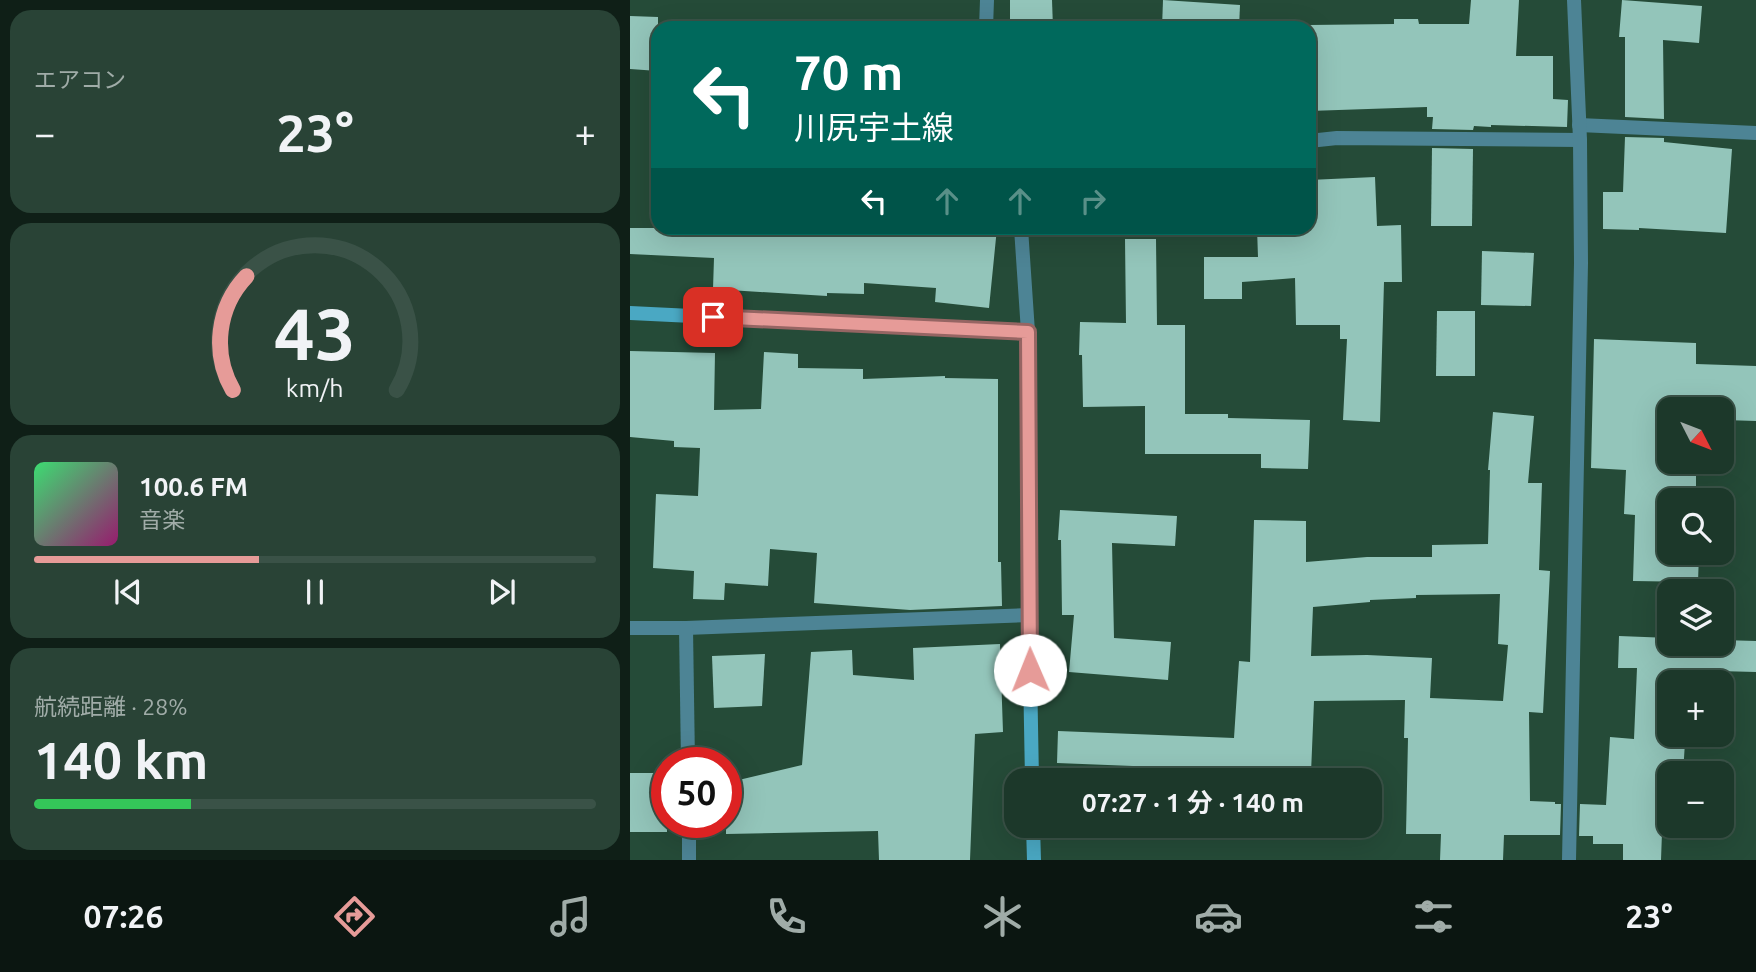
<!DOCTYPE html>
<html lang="ja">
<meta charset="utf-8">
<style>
:root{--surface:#1c382a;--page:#294336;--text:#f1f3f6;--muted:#a0aca8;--line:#3a5247;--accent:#e69b98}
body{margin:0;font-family:Ubuntu,"Noto Sans JP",sans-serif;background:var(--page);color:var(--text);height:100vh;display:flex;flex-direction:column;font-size:26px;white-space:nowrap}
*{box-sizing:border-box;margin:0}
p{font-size:23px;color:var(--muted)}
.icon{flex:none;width:38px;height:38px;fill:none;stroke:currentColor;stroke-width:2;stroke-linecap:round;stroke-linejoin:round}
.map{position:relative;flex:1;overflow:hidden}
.details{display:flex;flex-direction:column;gap:10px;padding:10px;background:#0f1f17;width:630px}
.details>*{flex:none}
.banner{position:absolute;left:21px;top:21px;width:665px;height:214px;border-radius:21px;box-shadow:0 7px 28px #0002,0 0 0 2px var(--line);background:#00695c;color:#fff;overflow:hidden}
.needle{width:46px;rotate:132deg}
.controls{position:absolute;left:1027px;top:397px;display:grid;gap:14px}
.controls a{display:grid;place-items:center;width:77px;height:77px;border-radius:14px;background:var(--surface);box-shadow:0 7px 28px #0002,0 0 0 2px var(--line);font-size:35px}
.speed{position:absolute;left:21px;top:747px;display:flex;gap:14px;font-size:35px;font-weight:700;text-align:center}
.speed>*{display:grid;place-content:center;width:91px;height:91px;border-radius:50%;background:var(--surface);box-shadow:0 7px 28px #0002,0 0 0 2px var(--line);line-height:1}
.speed .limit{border:10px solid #d22;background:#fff;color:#111}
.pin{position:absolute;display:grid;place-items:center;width:60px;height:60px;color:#fff;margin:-30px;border-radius:14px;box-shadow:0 4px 10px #0006}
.me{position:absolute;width:77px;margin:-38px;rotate:359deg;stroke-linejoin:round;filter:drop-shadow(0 0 5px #0008)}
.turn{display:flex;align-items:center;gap:24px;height:147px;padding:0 28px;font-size:32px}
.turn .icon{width:91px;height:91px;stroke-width:2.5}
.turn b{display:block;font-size:49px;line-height:60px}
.lanes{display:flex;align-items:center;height:66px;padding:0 28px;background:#0003;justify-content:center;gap:35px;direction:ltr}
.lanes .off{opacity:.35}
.big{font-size:52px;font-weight:700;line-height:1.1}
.details .tile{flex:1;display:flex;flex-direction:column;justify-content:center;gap:10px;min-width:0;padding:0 24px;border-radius:21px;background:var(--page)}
.details .dial{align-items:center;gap:0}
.dial svg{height:182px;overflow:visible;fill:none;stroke:var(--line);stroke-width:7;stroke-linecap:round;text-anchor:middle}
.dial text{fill:var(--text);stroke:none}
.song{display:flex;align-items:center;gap:21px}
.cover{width:84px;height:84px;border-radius:10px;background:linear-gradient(135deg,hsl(140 70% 55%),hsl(320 70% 35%))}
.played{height:7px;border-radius:4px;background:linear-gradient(90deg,var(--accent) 40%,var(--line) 40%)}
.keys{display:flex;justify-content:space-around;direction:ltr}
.heat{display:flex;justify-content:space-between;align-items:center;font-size:38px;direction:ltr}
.charge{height:10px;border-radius:5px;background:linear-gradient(90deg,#34c759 28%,var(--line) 0)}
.trip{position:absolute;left:374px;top:768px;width:378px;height:70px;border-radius:21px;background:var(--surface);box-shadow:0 7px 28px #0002,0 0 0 2px var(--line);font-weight:700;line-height:70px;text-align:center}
.tab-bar{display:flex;height:112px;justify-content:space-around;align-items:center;background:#0b1611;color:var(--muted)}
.tab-bar .icon{width:49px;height:49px}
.tab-bar .on{color:var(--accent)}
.tab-bar b{font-size:32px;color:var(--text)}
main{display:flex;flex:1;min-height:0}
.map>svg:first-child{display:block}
.building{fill:#93c5ba;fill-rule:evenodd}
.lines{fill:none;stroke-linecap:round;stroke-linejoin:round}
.street{stroke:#4d8495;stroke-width:14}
.secondary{stroke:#4aa8c3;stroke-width:14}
.route-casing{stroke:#966563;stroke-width:18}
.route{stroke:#e69b98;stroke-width:12}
</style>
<main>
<section class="details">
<div class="tile"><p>エアコン</p>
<div class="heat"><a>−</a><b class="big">23°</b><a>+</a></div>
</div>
<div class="tile dial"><svg viewBox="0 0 100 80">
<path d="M14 69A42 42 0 1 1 86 69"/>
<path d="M14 69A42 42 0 0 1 20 19" stroke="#e69b98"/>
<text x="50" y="56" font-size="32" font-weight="700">43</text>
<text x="50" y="72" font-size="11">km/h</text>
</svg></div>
<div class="tile">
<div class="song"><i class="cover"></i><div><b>100.6 FM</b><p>音楽</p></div></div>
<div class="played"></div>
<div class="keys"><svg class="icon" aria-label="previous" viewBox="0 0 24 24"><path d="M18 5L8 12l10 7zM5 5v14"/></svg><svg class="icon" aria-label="pause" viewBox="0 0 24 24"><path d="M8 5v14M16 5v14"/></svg><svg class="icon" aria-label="next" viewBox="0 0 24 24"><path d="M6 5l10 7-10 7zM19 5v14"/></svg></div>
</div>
<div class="tile"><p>航続距離 · 28%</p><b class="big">140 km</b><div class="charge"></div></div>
</section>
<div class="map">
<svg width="1126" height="860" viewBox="0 0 1126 860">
<rect width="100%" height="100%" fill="#254b38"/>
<g class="building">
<polygon points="380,0 422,0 423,28 380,28"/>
<polygon points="533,0 610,5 609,28 532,28"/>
<polygon points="841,0 889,0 886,56 923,56 923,99 938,100 937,127 861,125 861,127 844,126 843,130 802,129 803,117 797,117 797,107 679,111 679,25 764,24 764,19 788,19 789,24 839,24"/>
<polygon points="992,0 1072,6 1069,43 1033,40 1034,119 995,117 995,37 989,37"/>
<polygon points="0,16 28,17 28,71 0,69"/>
<polygon points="995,137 1034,138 1034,142 1102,149 1096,233 1009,228 1009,230 973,229 973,192 993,192"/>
<polygon points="802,148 843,149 842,226 801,226"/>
<polygon points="745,177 747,226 771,225 772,282 754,282 750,422 713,420 717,339 710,339 710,325 666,325 665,278 612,282 612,299 574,299 574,257 628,257 627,228 679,228 679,180"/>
<polygon points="0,228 367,228 359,308 305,302 306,288 234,283 234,294 197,293 197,296 83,289 84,258 0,254"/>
<polygon points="495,239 526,239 527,325 555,325 555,414 598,414 598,418 680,420 678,469 631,468 631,454 515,454 515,406 453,407 452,355 449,355 450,322 496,323"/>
<polygon points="852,251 904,253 901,306 851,305"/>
<polygon points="807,311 845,311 845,376 806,376"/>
<polygon points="964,339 1066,343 1066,364 1126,366 1126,421 1094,420 1094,410 1040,410 1040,462 1066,462 1066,500 1040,500 1040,553 1069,553 1068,582 1003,581 1005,515 994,514 996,470 961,468"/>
<polygon points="0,351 85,353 84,410 131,409 134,352 168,354 168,368 233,369 233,379 315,376 315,378 368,379 368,562 371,562 372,606 280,610 184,603 187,553 140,549 138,586 95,583 94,600 63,599 64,571 23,568 26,494 68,496 70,448 44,447 44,441 0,437"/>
<path d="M863,412L904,416L898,483H912L909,570L920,571L913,713L899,712L900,801L925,802V804H931L930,835H874L873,860H810L811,834H776L778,738H774L775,700L684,701L681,773L427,763L428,731L604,738L609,661L620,662L624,520L676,521V562L737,557H802V545L858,544L860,470H858ZM870,594L868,644L878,645L873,701L800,698L802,658L737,655L681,656L683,607L740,602V600L786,598V595Z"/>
<polygon points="430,510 547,516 545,546 482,543 484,638 541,642 538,680 439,672 444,615 432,615 431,540 428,540"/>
<polygon points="989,636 1040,638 1040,644 1092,644 1092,640 1126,641 1126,672 1088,671 1088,682 1040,682 1040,741 1055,742 1053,774 1040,774 1040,777 1034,777 1031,860 993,860 993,844 963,844 963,836 949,836 950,804 976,805 980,737 1004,739 1007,668 988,668"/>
<polygon points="370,644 373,732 345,734 340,860 249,860 248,831 96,834 96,783 172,765 181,652 222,650 223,675 284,680 283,648"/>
<polygon points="135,654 132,706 84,708 82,656"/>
<rect x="0" y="773" width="37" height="59"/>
</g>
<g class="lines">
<g class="street">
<polyline points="356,28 357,0"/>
<polyline points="949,125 1126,133"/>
<polyline points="679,141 707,138 950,140"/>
<polyline points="391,228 398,332"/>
<polyline points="0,628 56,628 399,615"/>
<polyline points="56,628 58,763"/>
<polyline points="59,822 59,860"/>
<polyline points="939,860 951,263 950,140 944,0"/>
</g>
<g class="secondary">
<polyline points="0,313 398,332 399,615 402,780"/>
<polyline points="403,826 404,860"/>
</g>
</g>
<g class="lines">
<defs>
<polyline id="route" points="83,317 398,332 400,670"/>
</defs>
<use href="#route" class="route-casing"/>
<use href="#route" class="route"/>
</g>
</svg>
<div class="controls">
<a><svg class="needle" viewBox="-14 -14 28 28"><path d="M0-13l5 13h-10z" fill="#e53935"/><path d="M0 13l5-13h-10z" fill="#a0aca8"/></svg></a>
<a><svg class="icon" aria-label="search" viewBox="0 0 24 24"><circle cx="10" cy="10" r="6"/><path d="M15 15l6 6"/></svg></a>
<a><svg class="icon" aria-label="layers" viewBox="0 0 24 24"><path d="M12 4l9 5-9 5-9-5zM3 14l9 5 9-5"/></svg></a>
<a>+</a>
<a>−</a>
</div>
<div class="speed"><div class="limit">50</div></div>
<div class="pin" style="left:83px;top:317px;background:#d93025"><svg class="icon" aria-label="arrive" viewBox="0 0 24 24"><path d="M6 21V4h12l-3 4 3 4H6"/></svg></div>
<svg class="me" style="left:400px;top:670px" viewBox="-20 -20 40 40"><circle r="19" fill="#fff"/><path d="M0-13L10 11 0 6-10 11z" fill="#e69b98"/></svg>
<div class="trip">07:27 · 1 分 · 140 m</div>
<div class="banner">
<div class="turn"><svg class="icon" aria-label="left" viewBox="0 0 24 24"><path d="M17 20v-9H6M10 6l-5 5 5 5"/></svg><div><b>70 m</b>川尻宇土線</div></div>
<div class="lanes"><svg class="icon" aria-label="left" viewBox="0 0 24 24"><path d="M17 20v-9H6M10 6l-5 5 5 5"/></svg><svg class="icon off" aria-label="ahead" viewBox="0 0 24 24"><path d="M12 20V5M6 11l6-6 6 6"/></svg><svg class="icon off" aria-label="ahead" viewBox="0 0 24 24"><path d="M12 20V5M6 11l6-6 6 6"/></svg><svg class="icon off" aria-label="right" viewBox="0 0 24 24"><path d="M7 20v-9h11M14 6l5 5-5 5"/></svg></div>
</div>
</div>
</main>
<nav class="tab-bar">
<b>07:26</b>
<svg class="icon on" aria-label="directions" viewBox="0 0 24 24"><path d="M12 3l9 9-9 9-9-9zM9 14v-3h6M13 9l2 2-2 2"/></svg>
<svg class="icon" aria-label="music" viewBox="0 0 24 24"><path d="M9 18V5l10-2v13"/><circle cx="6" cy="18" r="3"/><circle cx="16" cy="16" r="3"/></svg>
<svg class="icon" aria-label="phone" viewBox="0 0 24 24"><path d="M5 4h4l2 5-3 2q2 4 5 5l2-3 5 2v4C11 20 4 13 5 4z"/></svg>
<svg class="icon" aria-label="climate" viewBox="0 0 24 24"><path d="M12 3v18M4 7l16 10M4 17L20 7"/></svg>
<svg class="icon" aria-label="car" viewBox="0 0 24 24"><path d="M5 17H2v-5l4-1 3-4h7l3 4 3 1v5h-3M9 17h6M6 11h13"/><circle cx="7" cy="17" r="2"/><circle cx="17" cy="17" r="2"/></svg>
<svg class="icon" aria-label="filters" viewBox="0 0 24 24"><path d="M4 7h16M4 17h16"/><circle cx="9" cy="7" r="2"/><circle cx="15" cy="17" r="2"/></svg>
<b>23°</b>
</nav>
